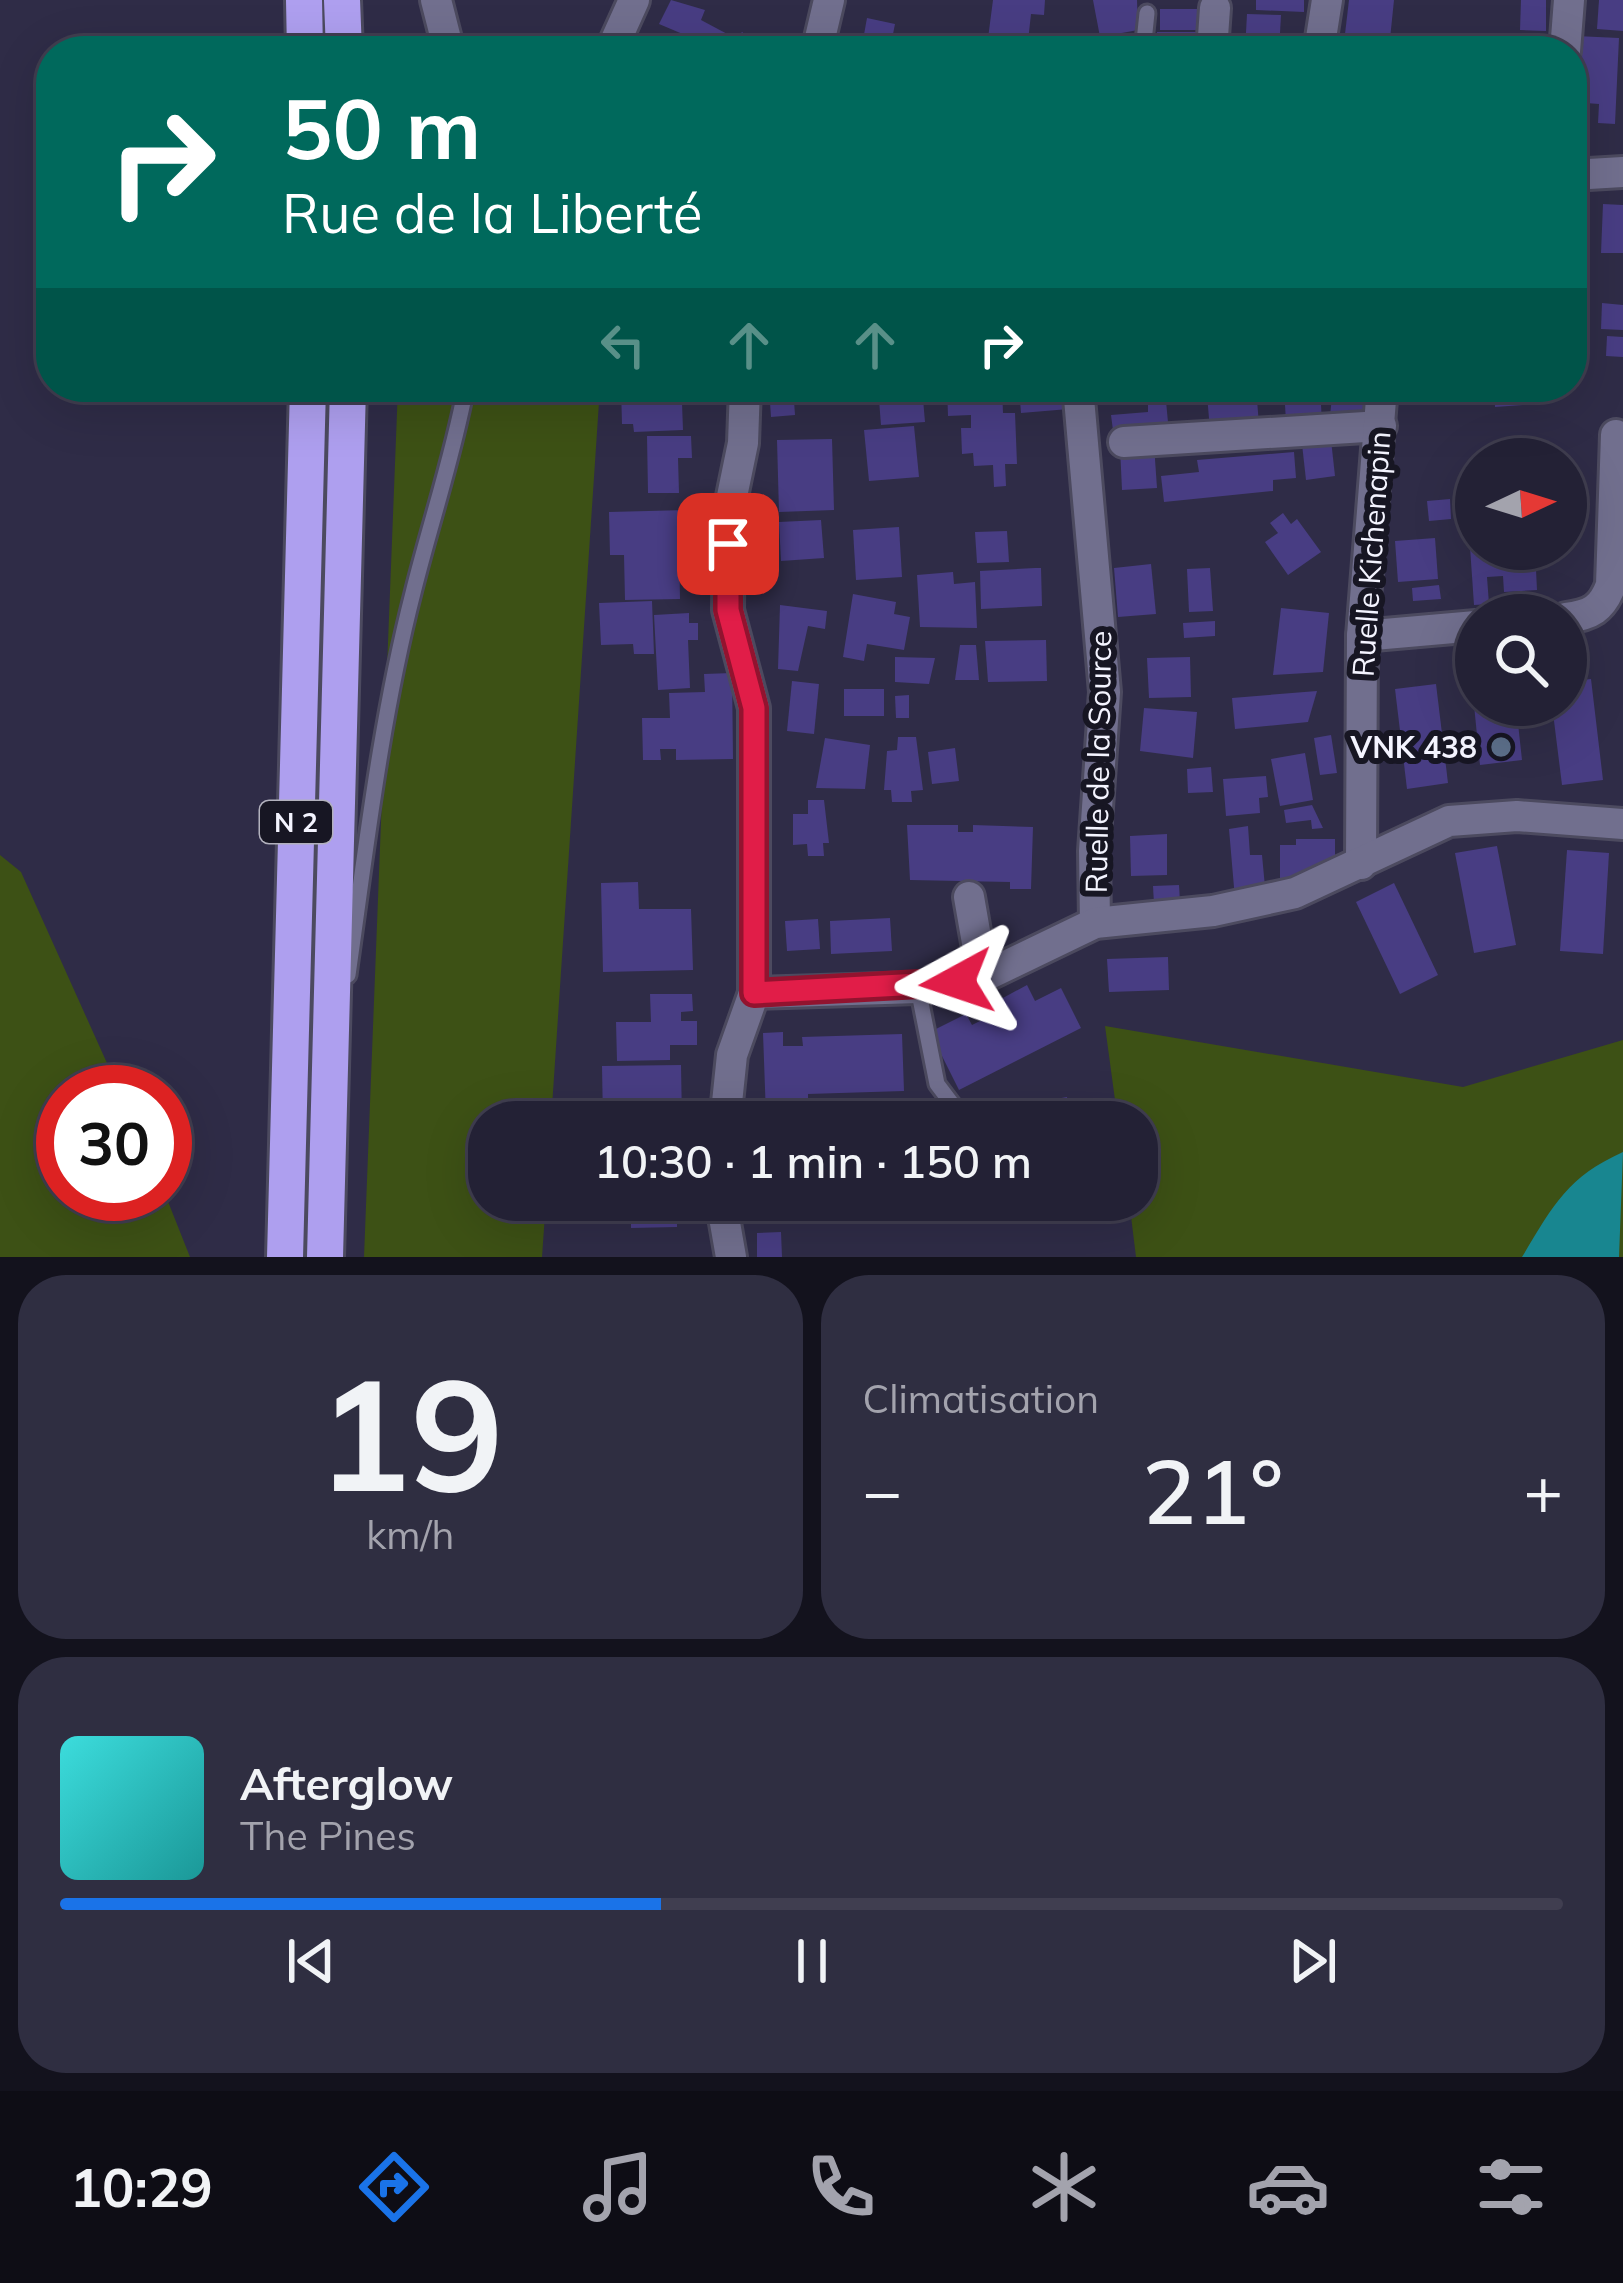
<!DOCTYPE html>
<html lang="fr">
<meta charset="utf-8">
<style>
:root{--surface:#232135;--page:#2f2e41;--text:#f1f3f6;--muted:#a3a3ad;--line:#403e50;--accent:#1a73e8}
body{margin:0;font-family:Mulish,sans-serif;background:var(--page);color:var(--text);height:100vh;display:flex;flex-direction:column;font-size:45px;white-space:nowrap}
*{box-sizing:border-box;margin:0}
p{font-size:39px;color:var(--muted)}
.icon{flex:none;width:66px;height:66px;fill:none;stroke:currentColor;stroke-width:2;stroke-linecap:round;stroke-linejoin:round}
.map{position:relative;height:1257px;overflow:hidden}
.sheet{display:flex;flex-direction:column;gap:18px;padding:18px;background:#13121d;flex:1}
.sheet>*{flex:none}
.hud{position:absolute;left:36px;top:36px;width:1551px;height:366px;border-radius:48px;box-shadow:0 12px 48px #0002,0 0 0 3px var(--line);background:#00695c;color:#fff;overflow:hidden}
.needle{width:78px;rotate:86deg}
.controls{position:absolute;left:1455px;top:438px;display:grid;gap:24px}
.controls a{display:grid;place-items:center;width:132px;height:132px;border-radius:50%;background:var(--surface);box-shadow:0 12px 48px #0002,0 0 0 3px var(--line);font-size:60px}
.speed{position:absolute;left:36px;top:1065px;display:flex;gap:24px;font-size:60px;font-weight:700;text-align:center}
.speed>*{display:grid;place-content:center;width:156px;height:156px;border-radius:50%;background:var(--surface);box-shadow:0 12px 48px #0002,0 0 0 3px var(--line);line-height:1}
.speed .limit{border:18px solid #d22;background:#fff;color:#111}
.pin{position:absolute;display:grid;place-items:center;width:102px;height:102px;color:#fff;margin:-51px;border-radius:24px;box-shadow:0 6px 18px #0006}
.me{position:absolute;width:132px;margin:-66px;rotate:265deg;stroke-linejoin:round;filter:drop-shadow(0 0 9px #0008)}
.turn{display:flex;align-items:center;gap:42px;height:252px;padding:0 48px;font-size:54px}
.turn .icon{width:156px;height:156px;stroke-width:2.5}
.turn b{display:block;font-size:84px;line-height:102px}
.lanes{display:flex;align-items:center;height:114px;padding:0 48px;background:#0003;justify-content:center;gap:60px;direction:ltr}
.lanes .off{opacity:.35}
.big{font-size:90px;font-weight:600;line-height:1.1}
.sheet .widget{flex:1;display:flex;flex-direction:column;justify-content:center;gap:18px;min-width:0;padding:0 42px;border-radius:48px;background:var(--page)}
.sheet .dial{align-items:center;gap:0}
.dial b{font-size:156px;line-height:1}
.song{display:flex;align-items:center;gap:36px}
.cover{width:144px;height:144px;border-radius:18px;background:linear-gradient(135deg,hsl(180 70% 55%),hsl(180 70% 35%))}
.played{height:12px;border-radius:6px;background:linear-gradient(90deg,var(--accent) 40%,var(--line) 40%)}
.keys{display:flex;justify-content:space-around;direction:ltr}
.heat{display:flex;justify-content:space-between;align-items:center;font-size:66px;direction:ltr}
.sheet .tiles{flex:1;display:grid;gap:18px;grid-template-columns:1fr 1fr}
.widget:last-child{grid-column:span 2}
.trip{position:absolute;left:468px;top:1101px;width:690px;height:120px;border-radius:48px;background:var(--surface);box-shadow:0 12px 48px #0002,0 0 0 3px var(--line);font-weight:600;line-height:120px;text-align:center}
.tab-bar{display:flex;height:192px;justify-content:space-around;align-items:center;background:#0e0d15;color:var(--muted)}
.tab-bar .icon{width:84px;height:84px}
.tab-bar .current{color:var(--accent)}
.tab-bar b{font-size:54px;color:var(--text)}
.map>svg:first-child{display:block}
.green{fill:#3d5115}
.water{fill:#188690}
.building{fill:#483d83}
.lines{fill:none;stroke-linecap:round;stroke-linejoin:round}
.lane-casing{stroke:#4c4a5f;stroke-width:21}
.street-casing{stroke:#4c4a5f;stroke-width:36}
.highway-casing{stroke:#4c4a5f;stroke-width:42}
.lane{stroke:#716f8e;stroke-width:15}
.street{stroke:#716f8e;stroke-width:30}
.highway{stroke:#ae9fef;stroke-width:36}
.route-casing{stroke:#92132f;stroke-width:30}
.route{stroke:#e11d48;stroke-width:21}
.service-dot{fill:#5c6f8a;stroke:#171623;stroke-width:4.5}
.labels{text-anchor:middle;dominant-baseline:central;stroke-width:12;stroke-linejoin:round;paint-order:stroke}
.shield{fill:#171623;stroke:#b2b1bd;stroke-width:3}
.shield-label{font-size:27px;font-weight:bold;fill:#f4f4ff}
.street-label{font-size:30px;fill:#f4f4ff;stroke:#171623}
.poi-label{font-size:30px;font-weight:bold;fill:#f4f4ff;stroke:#171623;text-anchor:end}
</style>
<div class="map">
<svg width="1623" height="1257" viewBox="0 0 1623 1257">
<rect width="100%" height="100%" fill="#2f2c47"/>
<g class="green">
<polygon points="398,387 600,387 551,1122 489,1122 489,1200 546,1200 542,1257 364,1257"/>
<polygon points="0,855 21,872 120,1092 63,1092 63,1194 165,1194 190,1257 0,1257"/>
<polygon points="1105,1026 1463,1087 1623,1040 1623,1257 1136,1257 1129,1200 1137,1200 1137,1122 1118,1122"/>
</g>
<path class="water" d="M1623,1152L1619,1257H1522C1553,1206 1567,1177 1623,1152Z"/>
<g class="building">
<polygon points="671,0 705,10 701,20 731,36 723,51 659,24"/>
<polygon points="993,0 1045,0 1044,15 1031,14 1027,50 987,46"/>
<polygon points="1093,0 1137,0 1138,30 1100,37"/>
<polygon points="1256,0 1304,0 1304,12 1256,10"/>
<polygon points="1349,0 1394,0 1390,39 1345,34"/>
<polygon points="1521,0 1546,0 1546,31 1520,30"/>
<polygon points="1599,0 1623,0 1623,31 1597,29"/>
<polygon points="1160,9 1205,9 1204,30 1160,30"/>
<polygon points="1247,14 1281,15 1279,51 1245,51"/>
<polygon points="867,18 895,24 893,34 914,38 912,51 861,51"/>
<polygon points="742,32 766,51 728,51"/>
<rect x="1157" y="32" width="46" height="19"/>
<rect x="1414" y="35" width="21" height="16"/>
<polygon points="1576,36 1619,38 1615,124 1598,123 1599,104 1573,102"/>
<polygon points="929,43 965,45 964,51 929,51"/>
<polygon points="1390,45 1391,51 1332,51 1332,46"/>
<polygon points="1603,204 1623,205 1623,253 1601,253"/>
<polygon points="1602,303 1623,305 1623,330 1601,329"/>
<polygon points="1607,336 1623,337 1623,357 1606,356"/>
<polygon points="621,387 697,387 698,403 682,403 683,430 634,432 633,424 622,424"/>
<polygon points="769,387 793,387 795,415 771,417"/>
<polygon points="878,387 922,387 925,422 881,425"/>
<polygon points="947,387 1002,387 1003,413 1015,413 1017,464 1005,464 1006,486 994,487 993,465 974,466 973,453 962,454 961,428 971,428 971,415 948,416"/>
<polygon points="1019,387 1068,387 1069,409 1021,413"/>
<polygon points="1100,387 1162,387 1162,399 1102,403"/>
<polygon points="1239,387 1256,387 1259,425 1210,430 1207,395 1239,393"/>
<polygon points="1284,387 1320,387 1322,423 1286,422"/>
<polygon points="1333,387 1358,387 1359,400 1369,399 1371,411 1330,416"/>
<polygon points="1494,387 1522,387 1523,405 1495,407"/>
<polygon points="1166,401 1169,433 1114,438 1111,415 1148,412 1148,402"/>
<polygon points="914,426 919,477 869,481 864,430"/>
<polygon points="647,436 691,436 692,458 678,458 679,493 648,493"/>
<polygon points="832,439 834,510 779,512 777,440"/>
<polygon points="1331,440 1335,476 1306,480 1302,444"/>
<polygon points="1545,442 1546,459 1500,459 1499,446"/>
<polygon points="1154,445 1157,488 1122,490 1120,447"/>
<polygon points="1294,452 1296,478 1273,480 1273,491 1164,502 1161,476 1199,472 1197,460"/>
<polygon points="1450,499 1451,519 1429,521 1427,501"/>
<polygon points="687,510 688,543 679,543 680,599 625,600 624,555 610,555 609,512"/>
<polygon points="1283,513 1291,524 1297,519 1321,552 1288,575 1265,542 1278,533 1270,523"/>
<polygon points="821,520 824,558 781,561 779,522"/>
<polygon points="899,527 902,577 856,580 853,530"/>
<polygon points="1007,531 1009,562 977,563 975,532"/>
<polygon points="1435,538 1438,579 1398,582 1395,541"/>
<polygon points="1476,546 1535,549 1537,590 1504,592 1503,576 1487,577 1489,604 1474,605 1470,547"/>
<polygon points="1151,564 1156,614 1118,617 1114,568"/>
<polygon points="1035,568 1041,568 1042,606 981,609 980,571"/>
<polygon points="1210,568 1213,611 1189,612 1187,569"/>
<polygon points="953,572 954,584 975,582 977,628 920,627 917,575"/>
<polygon points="1439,585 1441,599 1413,601 1412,588"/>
<polygon points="853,594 896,602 894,614 910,617 904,650 867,644 864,661 843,657"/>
<polygon points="652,601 654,654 634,654 633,644 601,645 599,603"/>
<polygon points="780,605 827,611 825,629 808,626 798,671 778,669"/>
<polygon points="1281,608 1329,613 1323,672 1273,675"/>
<polygon points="689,613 689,623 698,623 698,640 688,640 690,688 658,690 654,615"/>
<polygon points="1215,621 1215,636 1184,638 1183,623"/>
<polygon points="1046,640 1047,681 988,682 985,641"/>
<polygon points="960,645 976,645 979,680 955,680"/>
<polygon points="895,657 935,658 929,684 895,682"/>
<polygon points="1190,657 1191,697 1149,698 1147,658"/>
<polygon points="732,673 733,759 676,760 676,749 660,749 661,760 643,760 642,718 670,718 669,693 705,692 704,674"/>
<polygon points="1591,679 1603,780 1562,785 1552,705 1566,705 1566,682"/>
<polygon points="792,681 819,684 814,734 787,731"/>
<polygon points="1436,684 1448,783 1407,789 1395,689"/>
<rect x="844" y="689" width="40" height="27"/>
<polygon points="1317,691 1308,722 1235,729 1232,698"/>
<polygon points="909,695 909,718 896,718 895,696"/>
<polygon points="1474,705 1516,705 1522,760 1480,765"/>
<polygon points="1144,708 1197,712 1193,758 1140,751"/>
<polygon points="1331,735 1337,773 1320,775 1314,738"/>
<polygon points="898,737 916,737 923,790 911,791 912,802 892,802 891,790 884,790 887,751 897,750"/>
<polygon points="825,738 870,745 865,789 816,788"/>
<polygon points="955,748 959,781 932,784 928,752"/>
<polygon points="1305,753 1313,800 1280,806 1271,759"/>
<polygon points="1211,767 1213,792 1188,793 1187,769"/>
<polygon points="1266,776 1268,797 1259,798 1260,813 1226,816 1223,779"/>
<polygon points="808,800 824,800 829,843 823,843 824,856 808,856 807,844 793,845 793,814 808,814"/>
<polygon points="1312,805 1323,828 1312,829 1311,820 1286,823 1284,810"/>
<polygon points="907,825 958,825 958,832 973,832 973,825 1033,827 1031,889 1010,889 1010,882 910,880"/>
<polygon points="1248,826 1250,855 1262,855 1265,887 1235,899 1229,829"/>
<polygon points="1167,834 1167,875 1131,876 1130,836"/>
<polygon points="1296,839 1335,839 1335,864 1315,864 1315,873 1280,883 1280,845 1296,845"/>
<polygon points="1497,846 1516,945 1474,953 1455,853"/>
<polygon points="1567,850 1609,853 1603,954 1560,951"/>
<polygon points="638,882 639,909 691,909 693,970 603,972 601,883"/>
<polygon points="1394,883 1438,975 1400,994 1356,902"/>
<polygon points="1179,885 1180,902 1154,904 1153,886"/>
<polygon points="890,918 892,951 831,954 830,921"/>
<polygon points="818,919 820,949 787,951 785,921"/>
<polygon points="1168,957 1169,990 1109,992 1107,959"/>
<polygon points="1027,985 1035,1001 1061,988 1081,1028 959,1090 930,1032 966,1014 972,1025 994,1014 990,1005"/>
<polygon points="650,994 692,994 693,1011 681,1012 681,1021 697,1021 697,1045 670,1045 670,1060 617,1061 616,1022 651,1022"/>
<polygon points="783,1032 783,1046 803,1046 802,1037 902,1034 904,1091 808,1094 808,1115 766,1116 763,1033"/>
<polygon points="681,1065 682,1122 603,1122 602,1066"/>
<polygon points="1067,1097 1069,1122 1006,1122 1005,1112 1017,1111 1017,1106"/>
<polygon points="604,1200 666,1200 666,1209 677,1209 677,1227 631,1228 631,1209 604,1209"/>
<polygon points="857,1200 859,1214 824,1219 822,1202"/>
<polygon points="781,1232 782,1257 757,1257 757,1233"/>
</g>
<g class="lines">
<defs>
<g id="lane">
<polyline points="1143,51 1147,13"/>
<path d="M348,975C366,848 381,718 413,593C430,524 453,457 466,387"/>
<polyline points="918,988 937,1084 959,1113"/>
</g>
<g id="street">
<polyline points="436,0 449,51"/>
<polyline points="611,51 634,0"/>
<polyline points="817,51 829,0"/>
<polyline points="1212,51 1215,8"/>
<polyline points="1319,51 1327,0"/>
<polyline points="1565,51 1569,0"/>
<polyline points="1572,175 1623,172"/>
<polyline points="1078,387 1105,692 1094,851 1095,923"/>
<polyline points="1124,442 1381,426"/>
<path d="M1566,618C1591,615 1602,609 1611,585L1616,435"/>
<polyline points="1362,636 1476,626"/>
<polyline points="1361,864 1362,636 1382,387"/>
<polyline points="969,897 983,977"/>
<polyline points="754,993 918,988 983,977 1095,923 1213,911 1295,893 1449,821 1517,816 1623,824"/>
<polyline points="725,1122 732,1055 754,993 754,708 728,610 729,511 743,443 745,387"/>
<polyline points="721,1200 731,1257"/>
</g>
<g id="highway">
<polyline points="304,0 305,51"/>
<polyline points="342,0 344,51"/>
<polyline points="285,1257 308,387"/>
<polyline points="325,1257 348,387"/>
</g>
</defs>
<use href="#lane" class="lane-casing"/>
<use href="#street" class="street-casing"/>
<use href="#highway" class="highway-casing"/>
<use href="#lane" class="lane"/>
<use href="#street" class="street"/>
<use href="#highway" class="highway"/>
</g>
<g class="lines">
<defs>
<polyline id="route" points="728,544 728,610 754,708 754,993 957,982"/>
</defs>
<use href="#route" class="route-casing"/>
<use href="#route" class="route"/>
</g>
<circle class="service-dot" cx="1501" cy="747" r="12"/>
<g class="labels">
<rect class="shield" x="260" y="801" width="72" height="42" rx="9"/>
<g class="shield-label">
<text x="296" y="822">N 2</text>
</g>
<g class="street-label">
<text transform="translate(1371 554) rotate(-86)">Ruelle Kichenapin</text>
<text transform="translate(1098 762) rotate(-89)">Ruelle de la Source</text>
</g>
<g class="poi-label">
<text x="1477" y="747">VNK 438</text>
</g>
</g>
</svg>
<div class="controls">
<a><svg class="needle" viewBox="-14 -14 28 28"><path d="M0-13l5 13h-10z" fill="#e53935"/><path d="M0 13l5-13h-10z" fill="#a3a3ad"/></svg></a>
<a><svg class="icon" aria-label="search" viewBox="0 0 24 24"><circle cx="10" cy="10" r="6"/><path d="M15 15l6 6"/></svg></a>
</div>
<div class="speed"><div class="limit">30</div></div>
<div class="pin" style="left:728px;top:544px;background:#d93025"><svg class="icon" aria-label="arrive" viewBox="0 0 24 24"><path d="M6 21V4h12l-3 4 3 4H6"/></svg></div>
<svg class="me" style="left:957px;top:982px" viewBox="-20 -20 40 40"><path d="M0-17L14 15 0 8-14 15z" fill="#e11d48" stroke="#fff" stroke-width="4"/></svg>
<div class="trip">10:30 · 1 min · 150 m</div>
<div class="hud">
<div class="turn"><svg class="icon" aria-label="right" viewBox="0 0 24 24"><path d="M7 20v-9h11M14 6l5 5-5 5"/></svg><div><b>50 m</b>Rue de la Liberté</div></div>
<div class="lanes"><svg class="icon off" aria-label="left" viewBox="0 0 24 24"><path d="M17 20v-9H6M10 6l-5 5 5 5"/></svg><svg class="icon off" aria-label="ahead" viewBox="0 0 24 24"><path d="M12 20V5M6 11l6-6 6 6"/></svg><svg class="icon off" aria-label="ahead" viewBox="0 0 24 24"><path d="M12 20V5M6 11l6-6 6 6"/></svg><svg class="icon" aria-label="right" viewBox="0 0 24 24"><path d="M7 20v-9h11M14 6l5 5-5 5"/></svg></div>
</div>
</div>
<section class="sheet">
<div class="tiles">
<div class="widget dial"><b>19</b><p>km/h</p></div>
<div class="widget"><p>Climatisation</p>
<div class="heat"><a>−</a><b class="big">21°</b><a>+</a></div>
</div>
<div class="widget">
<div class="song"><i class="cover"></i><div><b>Afterglow</b><p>The Pines</p></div></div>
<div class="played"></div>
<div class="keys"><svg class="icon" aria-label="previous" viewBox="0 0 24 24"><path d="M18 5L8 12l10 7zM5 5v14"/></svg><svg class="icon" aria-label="pause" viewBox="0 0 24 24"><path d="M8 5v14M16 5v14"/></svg><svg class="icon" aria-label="next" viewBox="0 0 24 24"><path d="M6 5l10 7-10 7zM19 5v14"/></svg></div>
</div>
</div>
</section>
<nav class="tab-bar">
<b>10:29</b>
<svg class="icon current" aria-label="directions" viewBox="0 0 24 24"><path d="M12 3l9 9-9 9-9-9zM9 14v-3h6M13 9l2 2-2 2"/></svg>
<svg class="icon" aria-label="music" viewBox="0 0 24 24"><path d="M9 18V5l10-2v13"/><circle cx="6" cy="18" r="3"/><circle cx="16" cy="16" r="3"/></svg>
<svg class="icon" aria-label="phone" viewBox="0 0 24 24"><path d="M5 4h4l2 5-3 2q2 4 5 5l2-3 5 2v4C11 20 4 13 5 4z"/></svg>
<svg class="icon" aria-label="climate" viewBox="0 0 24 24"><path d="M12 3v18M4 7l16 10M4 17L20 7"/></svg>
<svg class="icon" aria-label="car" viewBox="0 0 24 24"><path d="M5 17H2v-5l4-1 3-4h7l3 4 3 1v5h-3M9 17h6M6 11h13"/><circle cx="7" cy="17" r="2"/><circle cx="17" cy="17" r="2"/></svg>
<svg class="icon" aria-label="filters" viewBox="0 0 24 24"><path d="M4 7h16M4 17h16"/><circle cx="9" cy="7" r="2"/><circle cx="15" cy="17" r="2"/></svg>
</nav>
